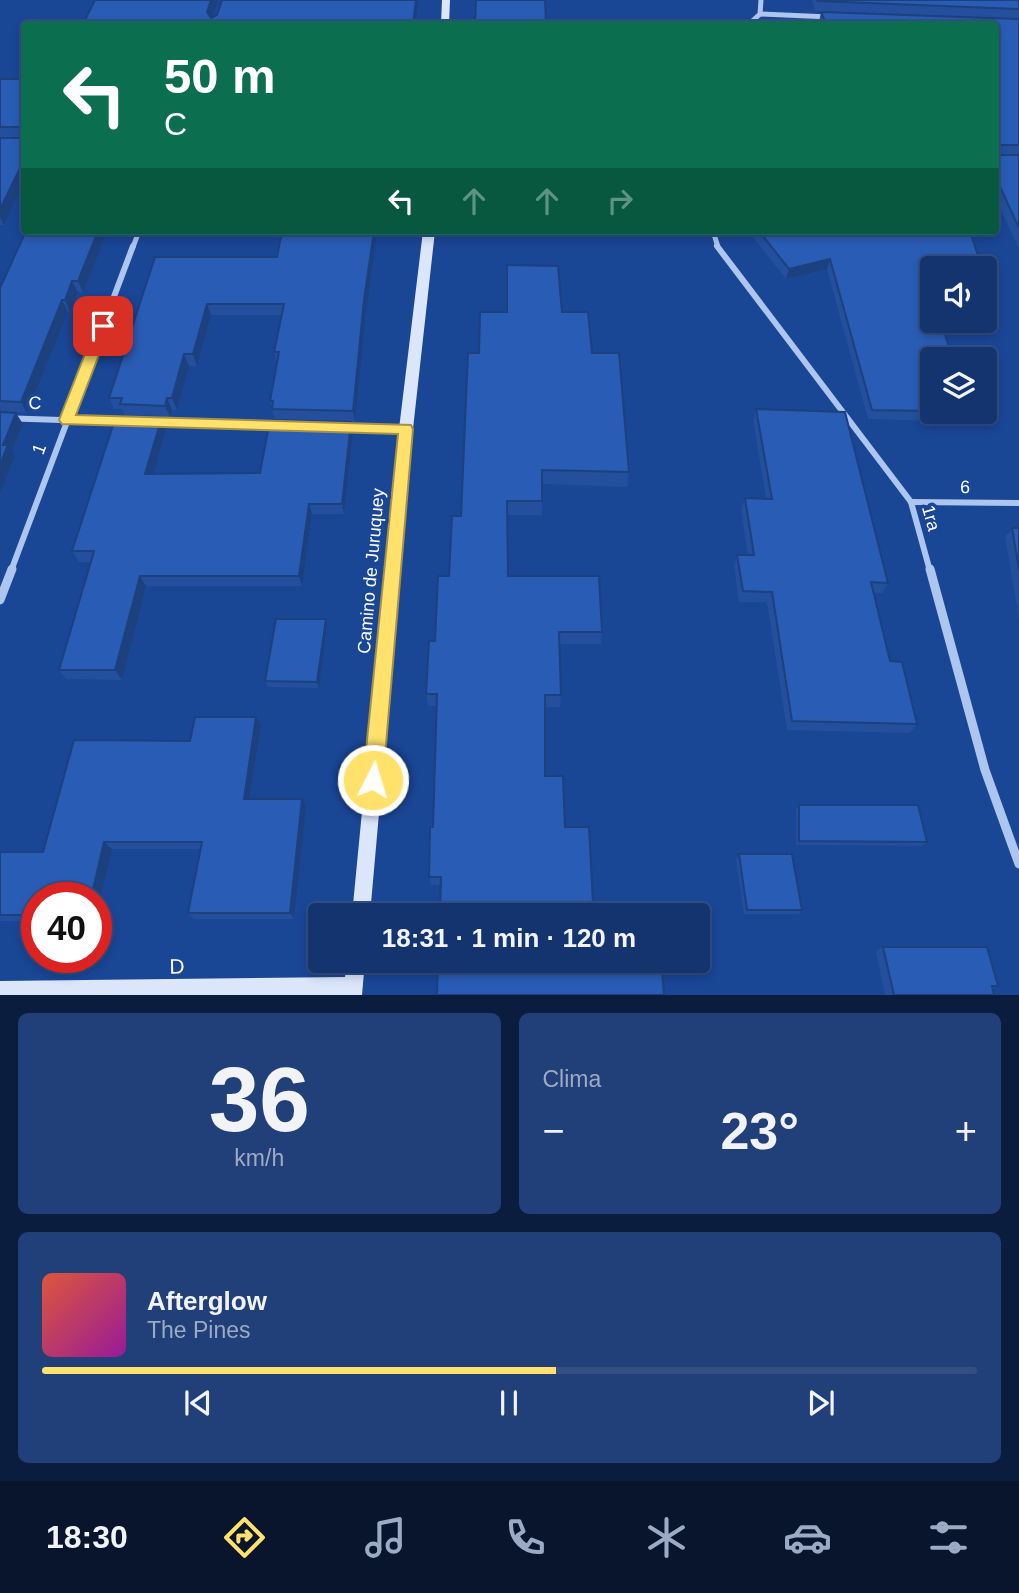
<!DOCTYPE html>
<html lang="es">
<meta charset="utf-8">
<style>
:root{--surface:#143470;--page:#213f78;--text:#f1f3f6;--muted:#9daac3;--line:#334f83;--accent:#ffe16c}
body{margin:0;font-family:Helvetica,sans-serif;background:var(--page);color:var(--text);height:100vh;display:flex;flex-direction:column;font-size:26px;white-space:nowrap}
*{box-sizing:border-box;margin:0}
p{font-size:23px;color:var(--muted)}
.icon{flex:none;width:38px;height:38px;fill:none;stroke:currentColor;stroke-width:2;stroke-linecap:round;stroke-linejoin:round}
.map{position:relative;height:995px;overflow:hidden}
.details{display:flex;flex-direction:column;gap:18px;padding:18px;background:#0b1d3e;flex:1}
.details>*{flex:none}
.hud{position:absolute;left:21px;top:21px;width:978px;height:214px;border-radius:7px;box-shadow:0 4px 10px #0003,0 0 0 2px var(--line);background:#0b6e4f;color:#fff;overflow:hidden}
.tools{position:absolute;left:920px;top:256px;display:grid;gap:14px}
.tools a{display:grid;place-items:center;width:77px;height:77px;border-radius:7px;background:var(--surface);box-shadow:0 4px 10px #0003,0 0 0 2px var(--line);font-size:35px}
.speed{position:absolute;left:21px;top:882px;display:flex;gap:14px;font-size:35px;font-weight:700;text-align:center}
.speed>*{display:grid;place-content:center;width:91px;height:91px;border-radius:50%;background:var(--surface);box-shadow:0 4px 10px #0003,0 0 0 2px var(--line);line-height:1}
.speed .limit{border:10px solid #d22;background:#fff;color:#111}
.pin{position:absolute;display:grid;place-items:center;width:60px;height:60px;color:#fff;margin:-30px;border-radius:14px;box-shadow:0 4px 10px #0006}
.me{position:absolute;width:77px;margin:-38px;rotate:5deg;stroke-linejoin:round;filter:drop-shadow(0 0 5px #0008)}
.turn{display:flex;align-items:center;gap:24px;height:147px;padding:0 28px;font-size:32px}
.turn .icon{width:91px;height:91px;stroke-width:2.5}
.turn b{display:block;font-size:49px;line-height:60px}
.lanes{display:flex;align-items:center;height:66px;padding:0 28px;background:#0003;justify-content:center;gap:35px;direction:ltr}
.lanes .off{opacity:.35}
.big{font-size:52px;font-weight:700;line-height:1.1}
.details .widget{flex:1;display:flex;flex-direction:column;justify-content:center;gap:10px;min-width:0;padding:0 24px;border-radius:10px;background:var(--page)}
.details .dial{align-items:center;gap:0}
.dial b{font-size:91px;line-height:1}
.song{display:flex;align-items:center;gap:21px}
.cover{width:84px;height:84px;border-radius:10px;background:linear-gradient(135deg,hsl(10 70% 55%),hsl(300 70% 35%))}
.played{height:7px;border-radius:4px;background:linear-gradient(90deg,var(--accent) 55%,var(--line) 55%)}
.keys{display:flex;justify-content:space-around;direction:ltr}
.heat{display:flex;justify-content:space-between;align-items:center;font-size:38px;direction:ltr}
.details .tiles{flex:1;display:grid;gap:18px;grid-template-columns:1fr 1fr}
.widget:last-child{grid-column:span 2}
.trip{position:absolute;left:308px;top:903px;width:402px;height:70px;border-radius:7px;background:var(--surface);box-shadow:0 4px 10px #0003,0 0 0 2px var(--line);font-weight:700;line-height:70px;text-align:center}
.dock{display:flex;height:112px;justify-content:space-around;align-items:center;background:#08152d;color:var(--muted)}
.dock .icon{width:49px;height:49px}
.dock .selected{color:var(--accent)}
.dock b{font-size:32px;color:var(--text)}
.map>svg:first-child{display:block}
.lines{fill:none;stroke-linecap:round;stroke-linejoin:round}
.street-far2{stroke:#adc6f0;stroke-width:5}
.street-far1{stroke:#adc6f0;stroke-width:6}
.street{stroke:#adc6f0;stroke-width:9}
.secondary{fill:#dbe6fb;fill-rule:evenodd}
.wall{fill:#234f9c}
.shaded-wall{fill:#1d407f}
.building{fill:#295cb5;stroke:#1d407f;stroke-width:2}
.route{fill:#ffe16c;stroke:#a69246;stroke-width:2}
.labels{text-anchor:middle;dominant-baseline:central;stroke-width:7;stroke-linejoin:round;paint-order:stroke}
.street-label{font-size:18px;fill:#fff;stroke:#1a4696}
.near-street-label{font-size:21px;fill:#fff;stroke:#1a4696}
</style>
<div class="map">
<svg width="1019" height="995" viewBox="0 0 1019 995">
<rect width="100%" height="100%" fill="#1a4696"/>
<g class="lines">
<g class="street-far2">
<polyline points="760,14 829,17"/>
<polyline points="749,24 760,14 761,0"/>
<polyline points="713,231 718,247"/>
<polyline points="133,247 139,231"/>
</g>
<g class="street-far1">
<polyline points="717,246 911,502 930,571"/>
<polyline points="0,418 122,422"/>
<polyline points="155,422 276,426"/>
<polyline points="344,427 406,429"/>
<polyline points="911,502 1019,503"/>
<polyline points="11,571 133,246"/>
</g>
<g class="street">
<polyline points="930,569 985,770 1019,864"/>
<polyline points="0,600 12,569"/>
</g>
<g class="secondary">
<polygon points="442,0 450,0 449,24 441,24"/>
<polygon points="423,231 435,231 413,429 370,915 352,915 399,429"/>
<polygon points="347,961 365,961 362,995 0,995 0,981 345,977"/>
</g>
</g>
<g class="wall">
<polygon points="812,0 1019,0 1019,19 815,11"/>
<polygon points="821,12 1019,19 1019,249 996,199 996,24 820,24 819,22"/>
<polygon points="0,79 24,79 24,183 4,225 0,225"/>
<polygon points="108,231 83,292 78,292 70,312 68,312 27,413 3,412 23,424 12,451 15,456 0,494 0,288"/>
<polygon points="748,231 970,231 933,268 933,282 926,282 933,359 976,411 970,422 868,419 827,269 786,279"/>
<polygon points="155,257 277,257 366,312 355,422 275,420 270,401 277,363 274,352 282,315 211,315 197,366 189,366 177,410 172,410 170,417 125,416 122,409 114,409 109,398"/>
<polygon points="562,312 592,353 629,472 627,487 542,484 542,515 508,515 508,576 602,632 601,644 559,644 561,695 560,707 545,707 545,776 593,903 657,915 441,885 431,885 429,877 433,827 437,706 428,706 426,694 435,641 449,576 461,516 479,353"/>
<polygon points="756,409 888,583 882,593 874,593 890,661 917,724 910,733 787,730 767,602 739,602 734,566 737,555 748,555 741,509 745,498 766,498 753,420"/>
<polygon points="162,417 166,428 154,474 260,473 353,433 344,514 312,514 302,586 146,586 122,680 66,679 59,670 91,562 79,562 72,551"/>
<polygon points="1012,528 1019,528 1019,619 1005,537"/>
<polygon points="327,625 319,688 268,687 265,681"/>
<polygon points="261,726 249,799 306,806 294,919 194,919 188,913 201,849 112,849 37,898 37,921 0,921 0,852 43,852 190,741"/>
<polygon points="799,805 927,842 922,846 796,845 796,810"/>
<polygon points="739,854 802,910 799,914 744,914 736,859"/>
<polygon points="883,947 998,986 993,989 994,995 885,995 876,952"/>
</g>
<g class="shaded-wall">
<polygon points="211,0 218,0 210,23 207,12"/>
<polygon points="416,0 418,0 415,24 413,24"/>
<polygon points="24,160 24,183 4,225 0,218 0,209"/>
<polygon points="98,231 108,231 83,292 78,281"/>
<polygon points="374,231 377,231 366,312 355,422 353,411 364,300"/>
<polygon points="830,259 827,269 786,279 789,269"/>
<polygon points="72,281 78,292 70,312 65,300"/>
<polygon points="62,300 68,312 27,413 21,402"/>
<polygon points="207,304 211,315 197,366 193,354"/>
<polygon points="184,354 189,366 177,410 172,398"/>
<polygon points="167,398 172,410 170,417 165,406"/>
<polygon points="16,413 23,424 12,451 15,456 0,494 0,464 3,445"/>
<polygon points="162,417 166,428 151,484 145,474"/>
<polygon points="351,422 353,433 344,514 342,504"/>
<polygon points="309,504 312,514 302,586 299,576"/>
<polygon points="140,576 146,586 122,680 115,670"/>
<polygon points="326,619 327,625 319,688 317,682"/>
<polygon points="256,717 261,726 248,806 244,799"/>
<polygon points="302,799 306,806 294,919 290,913"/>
<polygon points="104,842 112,849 96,914 96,898 91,898"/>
</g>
<g class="building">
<polygon points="95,0 211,0 207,12 211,18 217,15 222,0 416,0 413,24 83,24"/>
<polygon points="476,0 545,0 546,24 475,24"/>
<polygon points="817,0 1019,0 1019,9 818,1"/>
<polygon points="821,12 1019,19 1019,145 1000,145 996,150 996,24 826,24"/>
<polygon points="643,23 685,23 685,24 644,24"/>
<polygon points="0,79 24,79 24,160 0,209 0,138 19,138 24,132 20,127 0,127"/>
<polygon points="996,151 1000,155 1019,155 1019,228 996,178"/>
<polygon points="26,231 98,231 78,281 72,281 65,300 62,300 21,402 0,401 0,288"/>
<polygon points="282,231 374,231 364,300 353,411 272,409 273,401 270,401 279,352 274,352 284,304 207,304 193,354 184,354 172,398 167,398 165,406 120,404 122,398 109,398 155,257 277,257"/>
<polygon points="759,231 970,231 982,268 933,268 933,272 922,271 933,301 933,320 940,320 953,359 933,359 933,411 872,410 830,259 789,269"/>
<polygon points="507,265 558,266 562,312 588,312 592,353 619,353 629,472 542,470 542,501 507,501 508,576 599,576 602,632 559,632 561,695 545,695 545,776 563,776 565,827 589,827 593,903 656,904 657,915 440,915 441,877 429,877 430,827 433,827 437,694 426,694 429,641 435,641 438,576 449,576 452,516 461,516 468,353 479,353 480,312 507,312"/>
<polygon points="756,409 845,412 888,583 871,582 890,661 902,662 917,724 792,721 772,592 743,591 737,555 754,555 745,498 772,499"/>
<polygon points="0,412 16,413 3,445 8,445 0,464"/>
<polygon points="116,416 162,417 145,474 260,473 270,420 351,422 342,504 309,504 299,576 140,576 115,670 59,670 94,551 72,551"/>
<polygon points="1012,528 1019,528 1019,569"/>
<polygon points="276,619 326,619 317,682 265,681"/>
<polygon points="195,717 256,717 244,799 302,799 290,913 188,913 202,842 104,842 91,898 37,898 37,915 0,915 0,852 43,852 74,740 190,741"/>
<polygon points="799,805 918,805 927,842 799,841"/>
<polygon points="739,854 792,854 802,910 747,910"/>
<polygon points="883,947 987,947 998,986 992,986 994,995 894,995"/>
<polygon points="438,961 661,961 664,995 437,995"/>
</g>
<polygon class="route" points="103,321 110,326 76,415 411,425 413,429 383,780 380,787 373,790 366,787 363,780 398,434 62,424 59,420 96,326"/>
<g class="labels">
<g class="street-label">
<text transform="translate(35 403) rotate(2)">C</text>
<text transform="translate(39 449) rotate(-70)">1</text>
<text transform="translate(965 487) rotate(1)">6</text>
<text transform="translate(931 518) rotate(74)">1ra</text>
<text transform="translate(371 571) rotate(-85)">Camino de Juruquey</text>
</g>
<g class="near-street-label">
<text transform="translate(177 966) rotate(-1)">D</text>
</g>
</g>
</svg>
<div class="tools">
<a><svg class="icon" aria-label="sound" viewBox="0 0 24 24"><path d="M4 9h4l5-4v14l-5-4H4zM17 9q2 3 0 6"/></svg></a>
<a><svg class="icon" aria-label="layers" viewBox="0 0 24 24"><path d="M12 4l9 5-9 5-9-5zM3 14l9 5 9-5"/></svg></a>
</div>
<div class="speed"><div class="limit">40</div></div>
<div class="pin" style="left:103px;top:326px;background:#d93025"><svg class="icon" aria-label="arrive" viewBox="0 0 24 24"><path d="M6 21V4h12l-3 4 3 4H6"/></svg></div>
<svg class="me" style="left:373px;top:780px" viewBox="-20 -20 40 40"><circle r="17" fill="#ffe16c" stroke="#fff" stroke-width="3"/><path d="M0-11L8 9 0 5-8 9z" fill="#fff"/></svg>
<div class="trip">18:31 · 1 min · 120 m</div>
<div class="hud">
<div class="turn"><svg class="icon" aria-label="left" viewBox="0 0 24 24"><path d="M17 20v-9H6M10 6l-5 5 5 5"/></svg><div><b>50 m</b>C</div></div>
<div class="lanes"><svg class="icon" aria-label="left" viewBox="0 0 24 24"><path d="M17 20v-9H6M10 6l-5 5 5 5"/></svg><svg class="icon off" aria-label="ahead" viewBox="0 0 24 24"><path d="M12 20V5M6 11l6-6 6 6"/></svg><svg class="icon off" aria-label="ahead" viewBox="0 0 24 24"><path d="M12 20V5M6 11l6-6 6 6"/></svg><svg class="icon off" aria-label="right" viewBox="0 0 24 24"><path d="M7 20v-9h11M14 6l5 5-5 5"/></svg></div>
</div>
</div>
<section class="details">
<div class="tiles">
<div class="widget dial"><b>36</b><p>km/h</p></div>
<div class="widget"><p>Clima</p>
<div class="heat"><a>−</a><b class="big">23°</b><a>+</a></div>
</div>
<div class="widget">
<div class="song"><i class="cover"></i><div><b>Afterglow</b><p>The Pines</p></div></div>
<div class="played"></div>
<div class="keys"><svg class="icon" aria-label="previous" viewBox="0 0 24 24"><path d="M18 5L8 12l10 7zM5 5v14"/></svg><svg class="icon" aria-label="pause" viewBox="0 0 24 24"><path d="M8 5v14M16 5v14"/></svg><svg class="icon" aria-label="next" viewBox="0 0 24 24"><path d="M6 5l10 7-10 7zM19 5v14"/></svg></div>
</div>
</div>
</section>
<nav class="dock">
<b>18:30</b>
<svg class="icon selected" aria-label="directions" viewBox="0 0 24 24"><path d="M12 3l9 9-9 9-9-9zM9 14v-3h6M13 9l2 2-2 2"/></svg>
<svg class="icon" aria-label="music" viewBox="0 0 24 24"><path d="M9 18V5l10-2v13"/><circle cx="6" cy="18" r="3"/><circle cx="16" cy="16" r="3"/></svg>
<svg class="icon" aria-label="phone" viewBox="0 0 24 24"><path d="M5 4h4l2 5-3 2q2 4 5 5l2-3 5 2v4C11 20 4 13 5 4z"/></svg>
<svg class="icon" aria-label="climate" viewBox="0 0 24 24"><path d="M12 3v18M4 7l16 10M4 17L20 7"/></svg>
<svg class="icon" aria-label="car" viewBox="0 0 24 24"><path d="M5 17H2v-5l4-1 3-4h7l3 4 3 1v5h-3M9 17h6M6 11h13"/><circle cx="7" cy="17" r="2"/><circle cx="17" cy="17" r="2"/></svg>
<svg class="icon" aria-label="filters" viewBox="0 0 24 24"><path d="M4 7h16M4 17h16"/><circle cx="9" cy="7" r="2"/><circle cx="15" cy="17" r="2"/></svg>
</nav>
